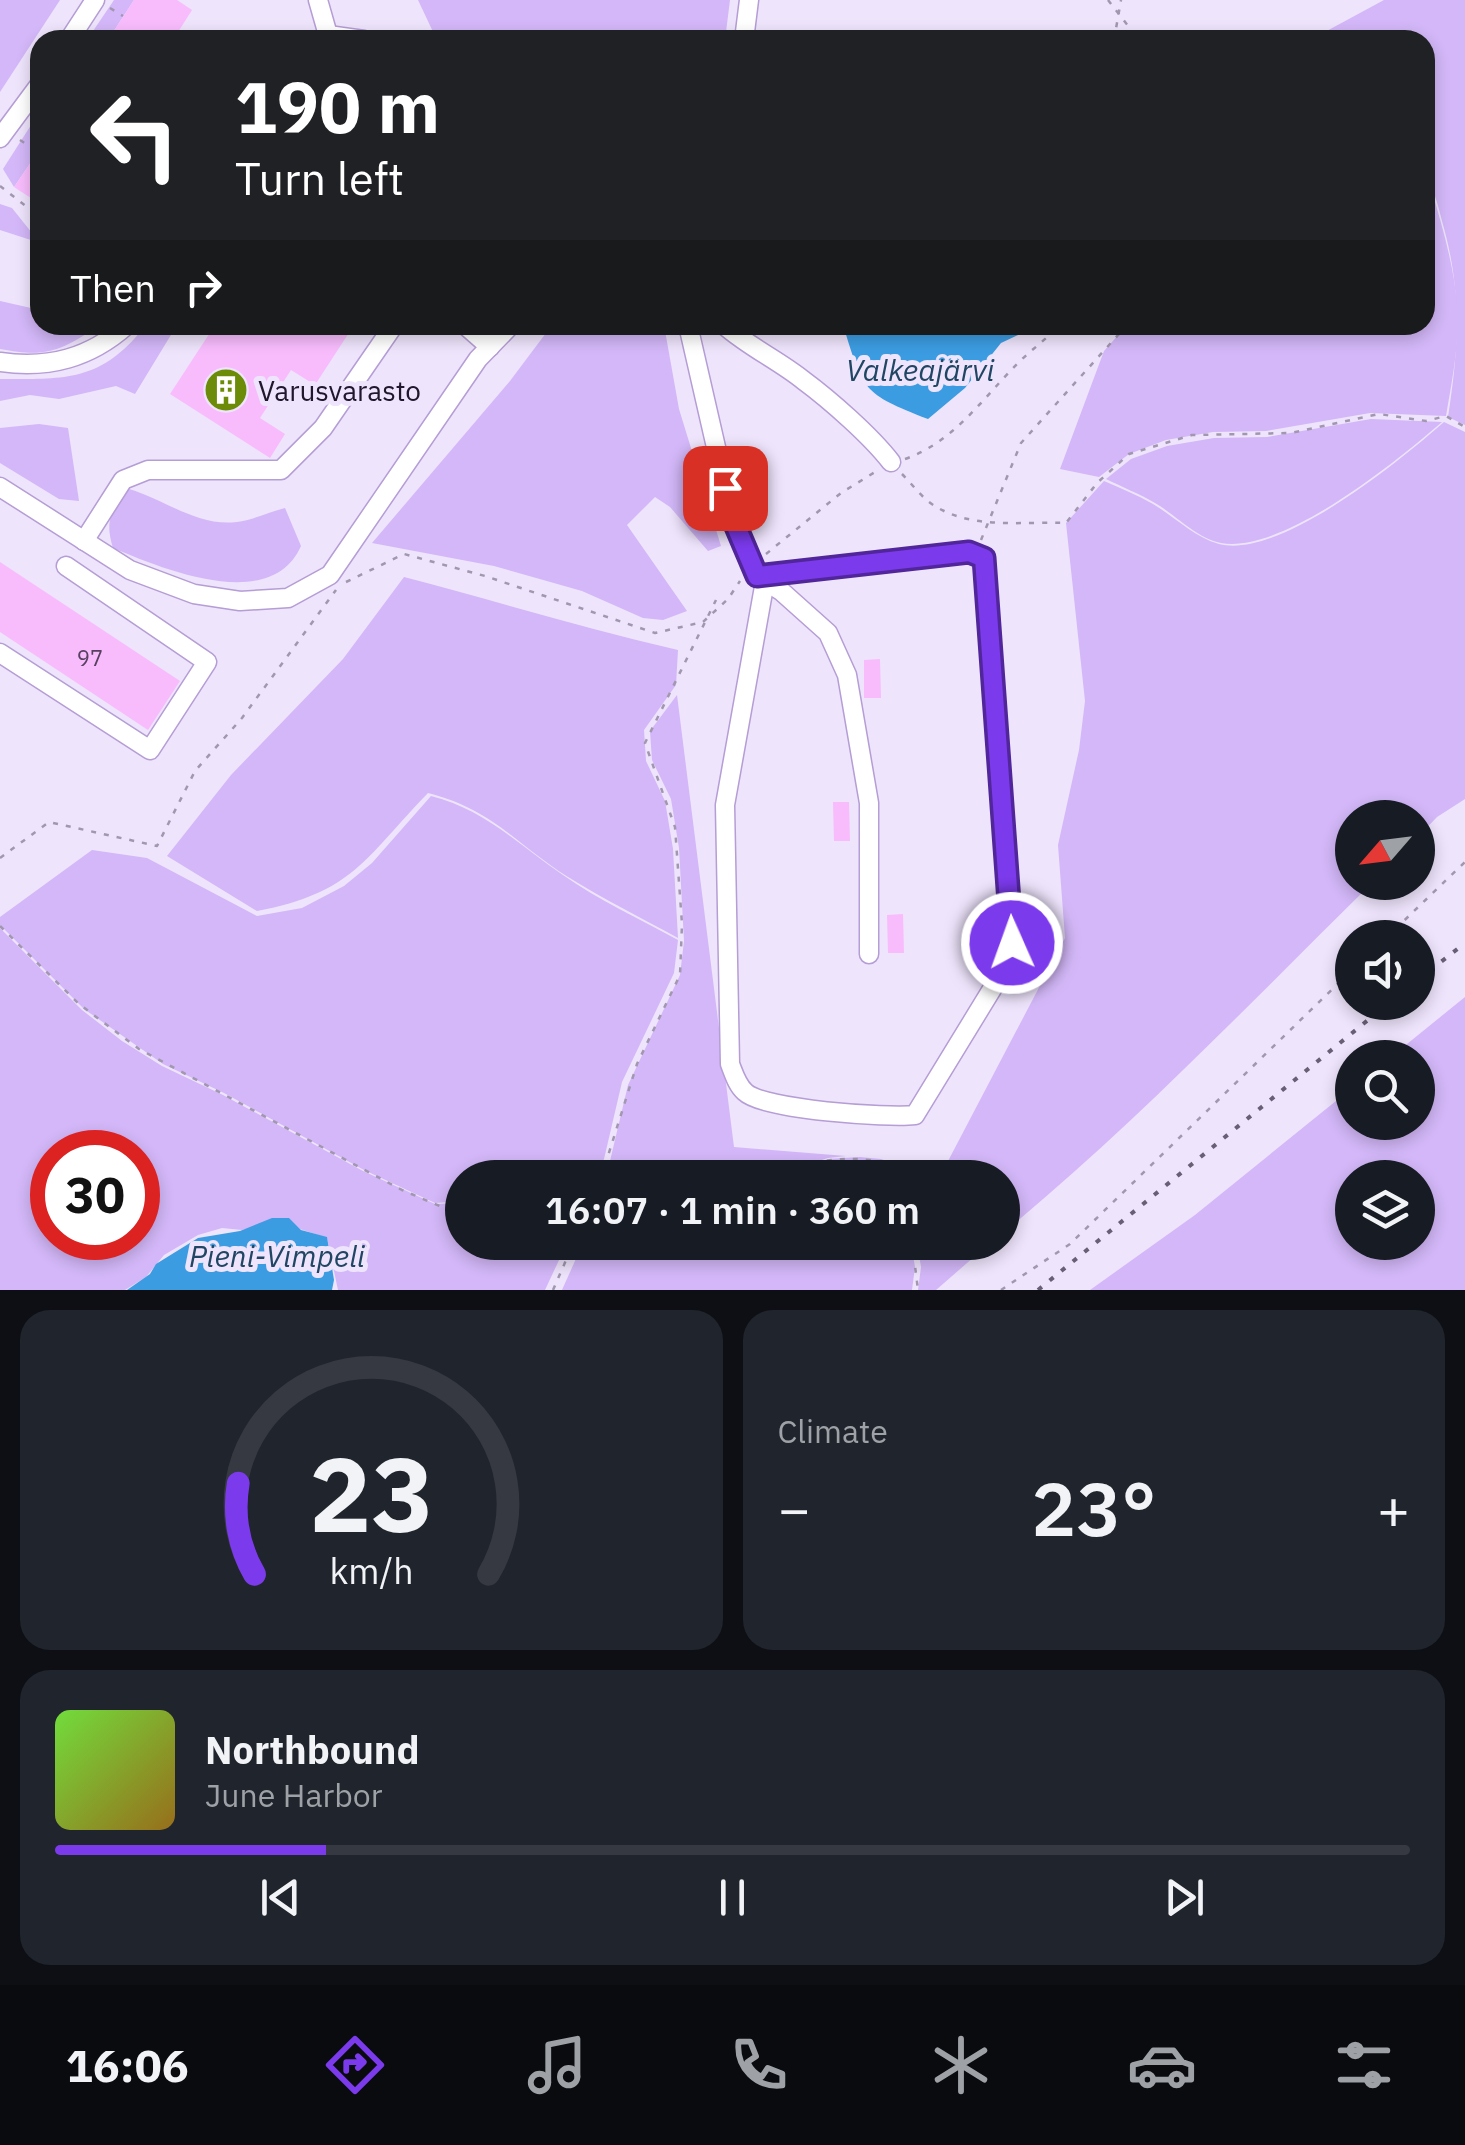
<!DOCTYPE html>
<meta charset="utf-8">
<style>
:root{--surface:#171b24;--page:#20242c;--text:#f1f3f6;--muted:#9ea1a6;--line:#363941;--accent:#7c3aed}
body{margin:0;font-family:"IBM Plex Sans",sans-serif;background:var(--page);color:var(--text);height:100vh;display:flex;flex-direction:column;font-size:38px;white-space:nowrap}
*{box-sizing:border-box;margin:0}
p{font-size:32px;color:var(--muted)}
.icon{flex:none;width:55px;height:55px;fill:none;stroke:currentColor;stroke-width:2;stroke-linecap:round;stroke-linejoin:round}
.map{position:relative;height:1290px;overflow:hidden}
.drawer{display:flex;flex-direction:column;gap:20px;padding:20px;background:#0d0f14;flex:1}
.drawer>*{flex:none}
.hud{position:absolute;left:30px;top:30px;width:1405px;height:305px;border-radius:30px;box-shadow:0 5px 15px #0003;background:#202124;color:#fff;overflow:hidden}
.needle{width:65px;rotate:242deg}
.fabs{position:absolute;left:1335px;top:800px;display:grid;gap:20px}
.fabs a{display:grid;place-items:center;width:100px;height:100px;border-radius:50%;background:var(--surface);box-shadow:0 5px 15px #0003;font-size:50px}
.speed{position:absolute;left:30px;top:1130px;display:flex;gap:20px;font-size:50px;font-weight:700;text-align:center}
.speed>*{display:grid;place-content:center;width:130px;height:130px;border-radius:50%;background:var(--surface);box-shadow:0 5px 15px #0003;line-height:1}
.speed .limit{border:15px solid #d22;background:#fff;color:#111}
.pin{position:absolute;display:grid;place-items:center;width:85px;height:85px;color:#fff;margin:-42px;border-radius:20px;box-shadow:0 5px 15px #0006}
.me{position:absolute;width:110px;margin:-55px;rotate:358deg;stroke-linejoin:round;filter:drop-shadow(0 0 8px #0008)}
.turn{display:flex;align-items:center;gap:35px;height:210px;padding:0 40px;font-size:45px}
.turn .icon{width:130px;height:130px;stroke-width:2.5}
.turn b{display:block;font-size:70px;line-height:85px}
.then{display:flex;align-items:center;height:95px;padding:0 40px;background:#0003;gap:20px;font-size:38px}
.big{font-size:75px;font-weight:600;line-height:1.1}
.drawer .card{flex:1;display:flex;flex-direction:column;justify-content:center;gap:15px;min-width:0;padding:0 35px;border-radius:30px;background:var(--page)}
.drawer .dial{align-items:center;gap:0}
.dial svg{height:260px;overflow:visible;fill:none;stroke:var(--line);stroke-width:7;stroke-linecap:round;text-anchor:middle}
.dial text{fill:var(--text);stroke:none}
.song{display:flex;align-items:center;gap:30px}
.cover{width:120px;height:120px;border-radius:15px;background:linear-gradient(135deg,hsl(100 70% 55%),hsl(40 70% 35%))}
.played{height:10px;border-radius:5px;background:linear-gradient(90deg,var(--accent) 20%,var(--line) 20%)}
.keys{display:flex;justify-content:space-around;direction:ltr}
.heat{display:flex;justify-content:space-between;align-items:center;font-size:55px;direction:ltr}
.drawer .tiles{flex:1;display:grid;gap:20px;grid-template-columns:1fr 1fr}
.card:last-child{grid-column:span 2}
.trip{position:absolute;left:445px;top:1160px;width:575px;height:100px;border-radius:50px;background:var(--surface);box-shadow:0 5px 15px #0003;font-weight:600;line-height:100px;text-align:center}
.tabs{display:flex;height:160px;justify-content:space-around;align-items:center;background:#090b0e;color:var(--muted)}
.tabs .icon{width:70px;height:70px}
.tabs .current{color:var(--accent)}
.tabs b{font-size:45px;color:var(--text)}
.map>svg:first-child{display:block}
.green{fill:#d3b7f8;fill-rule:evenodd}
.water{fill:#3c9ce1}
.building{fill:#f8bcfd}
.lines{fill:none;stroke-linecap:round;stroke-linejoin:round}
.minor-casing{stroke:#b59dd5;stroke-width:21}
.path{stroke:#a197ae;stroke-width:2.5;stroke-dasharray:5 8;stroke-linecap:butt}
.minor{stroke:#fff;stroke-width:18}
.rail{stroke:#695f75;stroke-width:4;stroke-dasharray:5 10;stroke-linecap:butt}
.route-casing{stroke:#51269a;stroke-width:25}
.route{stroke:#7c3aed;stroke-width:18}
.labels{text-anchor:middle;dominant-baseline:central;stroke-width:10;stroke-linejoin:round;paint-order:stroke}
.number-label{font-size:22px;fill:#574060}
.poi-label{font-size:28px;fill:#21172c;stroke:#eee4fc;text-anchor:start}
.water-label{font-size:30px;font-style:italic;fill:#204663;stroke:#eee4fc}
</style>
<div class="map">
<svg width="1465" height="1290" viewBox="0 0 1465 1290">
<rect width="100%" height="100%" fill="#eee4fc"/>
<g class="green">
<polygon points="0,0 60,0 0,92"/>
<polygon points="114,0 134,0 108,40 87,40"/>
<polygon points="418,0 730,0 725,40 452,40 435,36"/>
<path d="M1384,0H1465V425L1448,417C1459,347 1462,290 1442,221C1438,206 1435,190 1425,178V40H1310Z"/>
<polygon points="40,111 40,149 14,187 3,169"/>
<path d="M1425,181L1431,188C1442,226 1454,265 1457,305C1460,342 1452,380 1446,416L1370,413L1266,431L1213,432L1166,440L1129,454L1099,477L1060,469L1104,351L1127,325H1425Z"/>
<polygon points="0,204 12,208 40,243 0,230"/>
<path d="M0,301L40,310V325H100C61,351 47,358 0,349Z"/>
<path d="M146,325H177L135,394L116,386L59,399L30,395L0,401V379C67,379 101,382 146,325Z"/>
<polygon points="552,325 664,325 679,409 721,546 708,551 670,507 655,497 627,525 687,611 663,620 643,618 582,591 494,566 372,543 510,381"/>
<path d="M1371,419L1442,422C1397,461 1283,554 1221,543C1196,538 1176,515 1155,503C1140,494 1122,487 1106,479L1131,459L1167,446L1214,438L1267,437Z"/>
<path d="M1444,422L1465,432V799L1437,817L1418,837V818H1352V882L1372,883C1251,1002 1134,1125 1003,1233L1002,1178L927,1177L932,1163H947L1065,938L1058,845L1079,750L1085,701L1066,523L1104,481C1120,488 1137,495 1153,504C1175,517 1194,537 1219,544C1279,560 1401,460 1444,422Z"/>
<polygon points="39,424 68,428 79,501 59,499 0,463 0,428"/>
<path d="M129,489C166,500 198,527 237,522C253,520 269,512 285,508L301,546C271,614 163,569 113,548C104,518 112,512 129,489Z"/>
<path d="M404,577C496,601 586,629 678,650L676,685L644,730L646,761L665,801L673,849L678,938C642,918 603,899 568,877C516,844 492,809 428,793C365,858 353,893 257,911L167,856L231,775L343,659Z"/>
<polygon points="677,695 734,1147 846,1156 828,1158 770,1177 602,1178 610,1161 628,1085 680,975 684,941 679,848 671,799 652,760 650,731"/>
<path d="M431,796C484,809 519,845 563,875C598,900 640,919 678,940L674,973L622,1082L604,1159L596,1177L462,1178V1201L435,1203L364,1170L224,1093L163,1064L84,1009L0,925V917L92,850L147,858L257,916L302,908L344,886L372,863Z"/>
<path d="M0,928L82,1010L122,1041L162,1066L223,1095L363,1171L435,1204L462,1203V1242L567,1243L545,1290H338L327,1238L300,1229L288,1218L242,1230L222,1228L198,1235L164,1255L146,1277L125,1290H0ZM52,1152H138V1238H52Z"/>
<path d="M1465,997V1290H1090L1195,1215L1352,1088V1122H1418V1058L1391,1057ZM1352,1178H1418V1242H1352Z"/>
<polygon points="860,1157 881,1159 923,1174 921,1178 776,1177 828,1159"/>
<polygon points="583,1243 911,1243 915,1267 912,1290 562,1290"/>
<polygon points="917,1243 917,1242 990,1243 936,1290 918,1290 921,1267"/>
</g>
<g class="water">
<path d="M843,325H1039L1001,343L965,388L928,419C862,393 864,392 843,325Z"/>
<polygon points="272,1218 289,1218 301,1230 327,1237 334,1280 332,1290 127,1290 150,1274 156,1264 198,1238 240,1231"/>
</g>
<g class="building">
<polygon points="134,0 177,0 192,10 173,40 108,40"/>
<polygon points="40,149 40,204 14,187"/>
<polygon points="215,325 354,325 315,385 291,370 260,418 285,434 270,458 170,394"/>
<polygon points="0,562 180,681 148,730 0,632"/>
<polygon points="880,659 881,698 864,698 864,660"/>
<polygon points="833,802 849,802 850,841 834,841"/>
<polygon points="903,914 904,953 888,953 887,915"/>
</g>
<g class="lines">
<defs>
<g id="minor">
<polyline points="318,0 328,35 324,40"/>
<polyline points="328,35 364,40"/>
<polyline points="69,40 95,0"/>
<polyline points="744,40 749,0"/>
<polyline points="0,138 40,84"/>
<polyline points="465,325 490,347"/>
<polyline points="688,325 732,517 757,576 781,591 828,633 847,675 869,803 869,954"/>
<path d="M724,325C749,347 778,360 803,380C830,400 871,436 891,462"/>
<path d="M0,362C49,369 90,358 127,325"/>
<polyline points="0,487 130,570 194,594 240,601 288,598 330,575 478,359 511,325"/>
<polyline points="84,541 123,480 148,470 281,470 323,428 394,325"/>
<path d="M757,576L969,552L984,558L1010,900L1011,958L915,1115C888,1118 763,1110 745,1092C737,1085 734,1074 730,1064L725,805L765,581"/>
<polyline points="0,653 150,750 207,662 66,566"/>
</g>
</defs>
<use href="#minor" class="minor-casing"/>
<g class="path">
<polyline points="1108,0 1139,40"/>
<polyline points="110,8 123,16"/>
<polyline points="1114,40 1121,0"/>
<polyline points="20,140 38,152"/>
<polyline points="0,186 40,217"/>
<path d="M905,459C954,442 983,398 1018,363C1032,349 1046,340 1059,325"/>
<path d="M902,474C911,483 919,494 929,502C968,531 1022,521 1066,523L1097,483L1129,454L1192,435L1291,433L1379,414L1426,421L1446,416L1465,427"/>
<polyline points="981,540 1021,443 1127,325"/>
<polyline points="766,554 841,493 875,472"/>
<polyline points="346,582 404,554 485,576 655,633 703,622 728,599 740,581"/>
<polyline points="0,858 49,822 157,846 195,771 242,718 336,590"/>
<polyline points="0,926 79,1004 139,1049 402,1190 449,1210 462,1207"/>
<polyline points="1386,938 1465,862"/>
<polyline points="601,1178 637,1064 680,975 682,924 675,827 645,743 716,600"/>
<path d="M778,1178C832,1150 873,1156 928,1175L927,1178"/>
<polyline points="912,1242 918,1290"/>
<polyline points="553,1290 574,1242"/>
<polyline points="1001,1290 1070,1244 1352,970"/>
</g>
<use href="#minor" class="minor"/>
<g class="rail">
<polyline points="1418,980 1465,943"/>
<polyline points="1038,1290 1390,1002"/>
</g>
</g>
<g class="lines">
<defs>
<polyline id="route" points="725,488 732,517 757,576 969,552 984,558 1012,943"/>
</defs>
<use href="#route" class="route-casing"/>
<use href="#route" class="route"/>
</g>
<defs>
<symbol id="building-disc" viewBox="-11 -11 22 22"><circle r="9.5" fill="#6c8b09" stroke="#eee4fc"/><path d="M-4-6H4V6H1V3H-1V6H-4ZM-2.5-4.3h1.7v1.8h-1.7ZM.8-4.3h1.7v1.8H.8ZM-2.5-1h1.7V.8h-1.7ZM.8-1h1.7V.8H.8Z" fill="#fff"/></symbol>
</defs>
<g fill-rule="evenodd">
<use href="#building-disc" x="201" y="365" width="50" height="50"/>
</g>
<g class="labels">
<g class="number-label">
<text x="90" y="657">97</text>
</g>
<g class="poi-label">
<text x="258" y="390">Varusvarasto</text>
</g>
<g class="water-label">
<text x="920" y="369">Valkeajärvi</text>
<text x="277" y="1255">Pieni-Vimpeli</text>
</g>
</g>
</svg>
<div class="fabs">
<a><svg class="needle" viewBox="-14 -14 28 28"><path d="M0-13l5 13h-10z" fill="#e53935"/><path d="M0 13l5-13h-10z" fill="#9ea1a6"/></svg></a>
<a><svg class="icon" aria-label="sound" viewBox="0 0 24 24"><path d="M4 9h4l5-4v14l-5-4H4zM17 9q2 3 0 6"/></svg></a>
<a><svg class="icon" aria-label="search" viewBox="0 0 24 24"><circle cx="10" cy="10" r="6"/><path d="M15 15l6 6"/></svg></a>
<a><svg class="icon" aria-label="layers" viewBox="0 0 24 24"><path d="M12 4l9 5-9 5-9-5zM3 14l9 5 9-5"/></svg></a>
</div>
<div class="speed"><div class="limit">30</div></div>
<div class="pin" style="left:725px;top:488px;background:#d93025"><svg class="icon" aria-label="arrive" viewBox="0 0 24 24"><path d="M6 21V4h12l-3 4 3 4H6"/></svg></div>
<svg class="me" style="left:1012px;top:943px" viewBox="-20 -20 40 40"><circle r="17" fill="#7c3aed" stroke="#fff" stroke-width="3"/><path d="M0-11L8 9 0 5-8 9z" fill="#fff"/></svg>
<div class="trip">16:07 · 1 min · 360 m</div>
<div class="hud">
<div class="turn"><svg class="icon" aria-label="left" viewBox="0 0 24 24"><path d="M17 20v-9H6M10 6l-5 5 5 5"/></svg><div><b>190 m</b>Turn left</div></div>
<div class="then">Then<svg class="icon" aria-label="right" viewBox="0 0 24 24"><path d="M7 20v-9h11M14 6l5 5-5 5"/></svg></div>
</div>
</div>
<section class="drawer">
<div class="tiles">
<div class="card dial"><svg viewBox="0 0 100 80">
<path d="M14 69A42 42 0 1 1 86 69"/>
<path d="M14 69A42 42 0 0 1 9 41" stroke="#7c3aed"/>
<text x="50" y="56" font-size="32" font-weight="700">23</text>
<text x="50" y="72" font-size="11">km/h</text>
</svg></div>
<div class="card"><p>Climate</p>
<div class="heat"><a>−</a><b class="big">23°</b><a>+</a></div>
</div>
<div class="card">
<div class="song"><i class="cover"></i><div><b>Northbound</b><p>June Harbor</p></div></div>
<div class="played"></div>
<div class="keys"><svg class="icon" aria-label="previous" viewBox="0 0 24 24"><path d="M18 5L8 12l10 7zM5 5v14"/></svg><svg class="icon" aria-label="pause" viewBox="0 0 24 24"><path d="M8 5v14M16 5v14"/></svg><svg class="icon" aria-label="next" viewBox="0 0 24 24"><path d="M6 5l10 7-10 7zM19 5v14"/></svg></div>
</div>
</div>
</section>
<nav class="tabs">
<b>16:06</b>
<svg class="icon current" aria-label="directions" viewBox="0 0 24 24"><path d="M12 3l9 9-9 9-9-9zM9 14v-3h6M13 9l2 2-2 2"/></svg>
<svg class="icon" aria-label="music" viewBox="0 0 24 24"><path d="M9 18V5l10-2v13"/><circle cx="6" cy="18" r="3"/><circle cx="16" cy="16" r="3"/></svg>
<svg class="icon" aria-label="phone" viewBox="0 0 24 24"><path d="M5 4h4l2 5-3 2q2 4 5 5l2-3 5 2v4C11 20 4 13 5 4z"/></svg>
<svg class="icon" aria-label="climate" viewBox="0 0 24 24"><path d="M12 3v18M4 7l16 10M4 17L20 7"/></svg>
<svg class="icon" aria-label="car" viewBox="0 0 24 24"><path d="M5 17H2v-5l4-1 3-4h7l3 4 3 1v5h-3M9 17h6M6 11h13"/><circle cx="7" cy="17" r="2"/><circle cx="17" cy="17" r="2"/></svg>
<svg class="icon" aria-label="filters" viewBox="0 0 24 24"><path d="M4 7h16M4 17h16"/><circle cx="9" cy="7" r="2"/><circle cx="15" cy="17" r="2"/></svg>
</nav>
